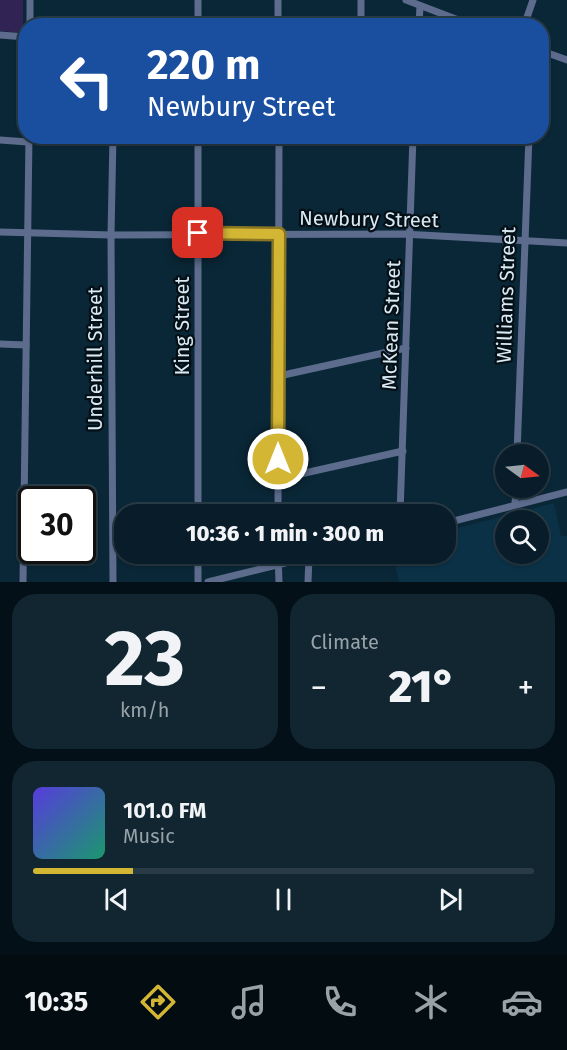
<!DOCTYPE html>
<meta charset="utf-8">
<style>
:root{--surface:#081d29;--page:#112631;--text:#f1f3f6;--muted:#98a2a8;--line:#293b46;--accent:#d4b635}
body{margin:0;font-family:"Fira Sans",sans-serif;background:var(--page);color:var(--text);height:100vh;display:flex;flex-direction:column;font-size:22px;white-space:nowrap}
*{box-sizing:border-box;margin:0}
p{font-size:20px;color:var(--muted)}
.icon{flex:none;width:33px;height:33px;fill:none;stroke:currentColor;stroke-width:2;stroke-linecap:round;stroke-linejoin:round}
.map{position:relative;height:582px;overflow:hidden}
.side{display:flex;flex-direction:column;gap:12px;padding:12px;background:#041017;flex:1}
.side>*{flex:none}
.banner{position:absolute;left:18px;top:18px;width:531px;height:126px;border-radius:24px;box-shadow:0 2px 4px #0004,0 0 0 2px var(--line);background:#1a4fa0;color:#fff;overflow:hidden}
.needle{width:39px;rotate:105deg}
.fabs{position:absolute;left:495px;top:444px;display:grid;gap:12px}
.fabs a{display:grid;place-items:center;width:54px;height:54px;border-radius:50%;background:var(--surface);box-shadow:0 2px 4px #0004,0 0 0 2px var(--line);font-size:30px}
.speed{position:absolute;left:18px;top:486px;display:flex;gap:12px;font-size:30px;font-weight:700;text-align:center}
.speed>*{display:grid;place-content:center;width:78px;height:78px;border-radius:50%;background:var(--surface);box-shadow:0 2px 4px #0004,0 0 0 2px var(--line);line-height:1}
.speed .limit{border:3px solid #111;border-radius:9px;background:#fff;color:#111}
.pin{position:absolute;display:grid;place-items:center;width:51px;height:51px;color:#fff;margin:-26px;border-radius:12px;box-shadow:0 3px 9px #0006}
.me{position:absolute;width:66px;margin:-33px;rotate:0deg;stroke-linejoin:round;filter:drop-shadow(0 0 4px #0008)}
.turn{display:flex;align-items:center;gap:21px;height:126px;padding:0 30px;font-size:27px}
.turn .icon{width:78px;height:78px;stroke-width:2.5}
.turn b{display:block;font-size:42px;line-height:51px}
.big{font-size:45px;font-weight:800;line-height:1.1}
.side .widget{flex:1;display:flex;flex-direction:column;justify-content:center;gap:9px;min-width:0;padding:0 21px;border-radius:24px;background:var(--page)}
.side .dial{align-items:center;gap:0}
.dial b{font-size:78px;line-height:1}
.song{display:flex;align-items:center;gap:18px}
.cover{width:72px;height:72px;border-radius:9px;background:linear-gradient(135deg,hsl(250 70% 55%),hsl(160 70% 35%))}
.played{height:6px;border-radius:3px;background:linear-gradient(90deg,var(--accent) 20%,var(--line) 20%)}
.keys{display:flex;justify-content:space-around;direction:ltr}
.heat{display:flex;justify-content:space-between;align-items:center;font-size:33px;direction:ltr}
.side .tiles{flex:1;display:grid;gap:12px;grid-template-columns:1fr 1fr}
.widget:last-child{grid-column:span 2}
.trip{position:absolute;left:114px;top:504px;width:342px;height:60px;border-radius:24px;background:var(--surface);box-shadow:0 2px 4px #0004,0 0 0 2px var(--line);font-weight:800;line-height:60px;text-align:center}
.tabs{display:flex;height:96px;justify-content:space-around;align-items:center;background:#030c10;color:var(--muted)}
.tabs .icon{width:42px;height:42px}
.tabs .current{color:var(--accent)}
.tabs b{font-size:27px;color:var(--text)}
.map>svg:first-child{display:block}
.built{fill:#0b3146;fill-rule:evenodd}
.green{fill:#312353}
.lines{fill:none;stroke-linecap:round;stroke-linejoin:round}
.minor{stroke:#5d6c8d;stroke-width:7}
.route-casing{stroke:#8a7622;stroke-width:15}
.route{stroke:#d4b635;stroke-width:10}
.labels{text-anchor:middle;dominant-baseline:central;stroke-width:4.5;stroke-linejoin:round;paint-order:stroke}
.street-label{font-size:20px;fill:#daeaf5;stroke:#040f16}
</style>
<div class="map">
<svg width="567" height="582" viewBox="0 0 567 582">
<rect width="100%" height="100%" fill="#0a2737"/>
<path class="built" d="M554,503L561,536H567V582H399L393,554H446V531ZM506,520H538V554H506Z"/>
<polygon class="green" points="0,0 23,0 23,33 0,31"/>
<g class="lines">
<g class="minor">
<polyline points="278,0 278,26"/>
<polyline points="361,0 361,26"/>
<polyline points="406,0 474,26"/>
<polyline points="30,26 30,0"/>
<polyline points="198,26 198,0"/>
<polyline points="419,26 420,6"/>
<polyline points="524,26 533,0"/>
<polyline points="0,35 26,37"/>
<polyline points="542,51 567,60"/>
<polyline points="198,136 198,514"/>
<polyline points="0,140 28,142"/>
<polyline points="0,232 111,235 403,234 567,243"/>
<polyline points="0,344 26,345"/>
<polyline points="279,376 406,348"/>
<polyline points="517,454 529,136"/>
<polyline points="278,479 403,451"/>
<polyline points="515,504 516,488"/>
<polyline points="278,514 279,136"/>
<polyline points="400,514 413,136"/>
<polyline points="446,523 567,492"/>
<polyline points="278,554 279,582"/>
<polyline points="23,582 29,136"/>
<polyline points="113,582 111,235 113,136"/>
<polyline points="198,582 198,554"/>
<polyline points="208,582 322,554"/>
<polyline points="308,582 309,557"/>
</g>
</g>
<g class="lines">
<defs>
<polyline id="route" points="198,233 279,234 278,459"/>
</defs>
<use href="#route" class="route-casing"/>
<use href="#route" class="route"/>
</g>
<g class="labels">
<g class="street-label">
<text transform="translate(369 219) rotate(1)">Newbury Street</text>
<text transform="translate(506 295) rotate(-88)">Williams Street</text>
<text transform="translate(391 325) rotate(-88)">McKean Street</text>
<text transform="translate(182 326) rotate(-90)">King Street</text>
<text transform="translate(95 359) rotate(-90)">Underhill Street</text>
</g>
</g>
</svg>
<div class="fabs">
<a><svg class="needle" viewBox="-14 -14 28 28"><path d="M0-13l5 13h-10z" fill="#e53935"/><path d="M0 13l5-13h-10z" fill="#98a2a8"/></svg></a>
<a><svg class="icon" aria-label="search" viewBox="0 0 24 24"><circle cx="10" cy="10" r="6"/><path d="M15 15l6 6"/></svg></a>
</div>
<div class="speed"><div class="limit">30</div></div>
<div class="pin" style="left:198px;top:233px;background:#d93025"><svg class="icon" aria-label="arrive" viewBox="0 0 24 24"><path d="M6 21V4h12l-3 4 3 4H6"/></svg></div>
<svg class="me" style="left:278px;top:459px" viewBox="-20 -20 40 40"><circle r="17" fill="#d4b635" stroke="#fff" stroke-width="3"/><path d="M0-11L8 9 0 5-8 9z" fill="#fff"/></svg>
<div class="trip">10:36 · 1 min · 300 m</div>
<div class="banner">
<div class="turn"><svg class="icon" aria-label="left" viewBox="0 0 24 24"><path d="M17 20v-9H6M10 6l-5 5 5 5"/></svg><div><b>220 m</b>Newbury Street</div></div>
</div>
</div>
<section class="side">
<div class="tiles">
<div class="widget dial"><b>23</b><p>km/h</p></div>
<div class="widget"><p>Climate</p>
<div class="heat"><a>−</a><b class="big">21°</b><a>+</a></div>
</div>
<div class="widget">
<div class="song"><i class="cover"></i><div><b>101.0 FM</b><p>Music</p></div></div>
<div class="played"></div>
<div class="keys"><svg class="icon" aria-label="previous" viewBox="0 0 24 24"><path d="M18 5L8 12l10 7zM5 5v14"/></svg><svg class="icon" aria-label="pause" viewBox="0 0 24 24"><path d="M8 5v14M16 5v14"/></svg><svg class="icon" aria-label="next" viewBox="0 0 24 24"><path d="M6 5l10 7-10 7zM19 5v14"/></svg></div>
</div>
</div>
</section>
<nav class="tabs">
<b>10:35</b>
<svg class="icon current" aria-label="directions" viewBox="0 0 24 24"><path d="M12 3l9 9-9 9-9-9zM9 14v-3h6M13 9l2 2-2 2"/></svg>
<svg class="icon" aria-label="music" viewBox="0 0 24 24"><path d="M9 18V5l10-2v13"/><circle cx="6" cy="18" r="3"/><circle cx="16" cy="16" r="3"/></svg>
<svg class="icon" aria-label="phone" viewBox="0 0 24 24"><path d="M5 4h4l2 5-3 2q2 4 5 5l2-3 5 2v4C11 20 4 13 5 4z"/></svg>
<svg class="icon" aria-label="climate" viewBox="0 0 24 24"><path d="M12 3v18M4 7l16 10M4 17L20 7"/></svg>
<svg class="icon" aria-label="car" viewBox="0 0 24 24"><path d="M5 17H2v-5l4-1 3-4h7l3 4 3 1v5h-3M9 17h6M6 11h13"/><circle cx="7" cy="17" r="2"/><circle cx="17" cy="17" r="2"/></svg>
</nav>
